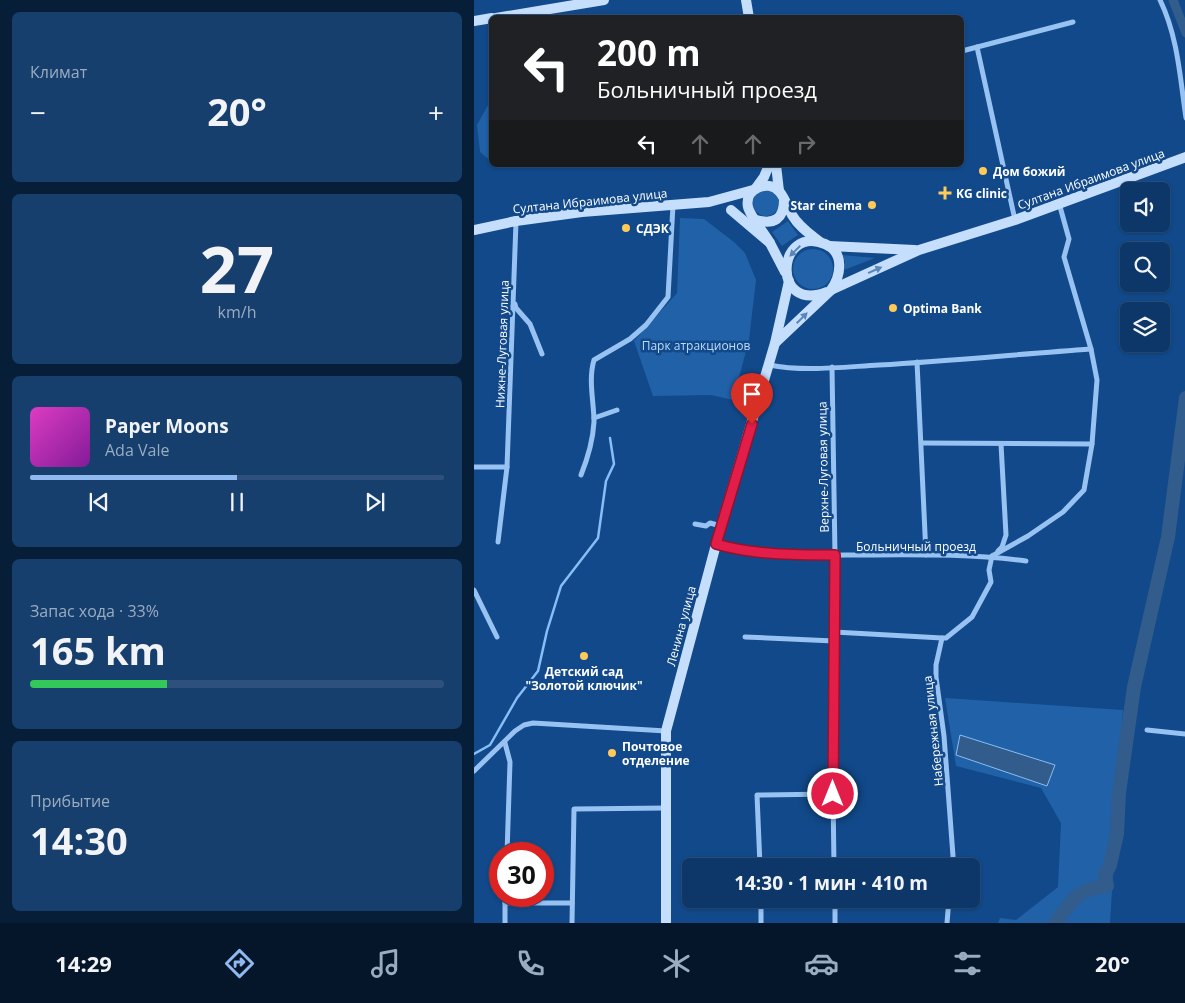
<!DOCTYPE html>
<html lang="ru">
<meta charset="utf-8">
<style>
:root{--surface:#0d3768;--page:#163f6e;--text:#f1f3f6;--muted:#9aacc0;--line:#2d517c;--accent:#90b9f0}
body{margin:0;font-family:"Open Sans",sans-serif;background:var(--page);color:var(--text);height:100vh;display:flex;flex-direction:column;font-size:19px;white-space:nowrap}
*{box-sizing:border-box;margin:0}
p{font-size:16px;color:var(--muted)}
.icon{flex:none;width:28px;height:28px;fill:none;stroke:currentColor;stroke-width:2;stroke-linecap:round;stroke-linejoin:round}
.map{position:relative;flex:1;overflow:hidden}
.panel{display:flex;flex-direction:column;gap:12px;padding:12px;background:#071e39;width:474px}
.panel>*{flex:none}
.guide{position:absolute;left:15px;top:15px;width:475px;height:152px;border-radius:8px;box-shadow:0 1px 4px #0004,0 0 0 1px var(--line);background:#202124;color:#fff;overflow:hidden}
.tools{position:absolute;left:646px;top:182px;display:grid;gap:10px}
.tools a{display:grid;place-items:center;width:50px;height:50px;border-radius:8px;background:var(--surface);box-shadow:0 1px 4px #0004,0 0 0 1px var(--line);font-size:25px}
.speed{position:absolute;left:15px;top:842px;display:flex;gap:10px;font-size:25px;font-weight:700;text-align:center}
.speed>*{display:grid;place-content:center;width:65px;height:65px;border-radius:50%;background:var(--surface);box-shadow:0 1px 4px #0004,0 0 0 1px var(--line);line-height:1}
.speed .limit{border:8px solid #d22;background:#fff;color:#111}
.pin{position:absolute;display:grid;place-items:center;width:42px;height:42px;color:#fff;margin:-51px -21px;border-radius:50% 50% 50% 0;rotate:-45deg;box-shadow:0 0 5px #0007}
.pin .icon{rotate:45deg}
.me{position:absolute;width:55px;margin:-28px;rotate:0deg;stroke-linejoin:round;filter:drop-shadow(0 0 4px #0008)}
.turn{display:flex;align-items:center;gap:18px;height:105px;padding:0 25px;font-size:22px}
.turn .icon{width:65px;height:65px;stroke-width:2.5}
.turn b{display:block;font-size:35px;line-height:42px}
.lanes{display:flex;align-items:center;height:48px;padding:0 25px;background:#0003;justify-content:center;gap:25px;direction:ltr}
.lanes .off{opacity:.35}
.big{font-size:38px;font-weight:700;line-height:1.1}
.panel .widget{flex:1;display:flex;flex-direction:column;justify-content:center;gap:8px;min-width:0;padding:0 18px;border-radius:8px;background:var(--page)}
.panel .dial{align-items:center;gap:0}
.dial b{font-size:65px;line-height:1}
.song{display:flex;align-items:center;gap:15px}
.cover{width:60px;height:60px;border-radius:8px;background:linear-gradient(135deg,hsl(310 70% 55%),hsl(290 70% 35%))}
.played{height:5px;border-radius:2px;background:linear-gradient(90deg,var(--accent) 50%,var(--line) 50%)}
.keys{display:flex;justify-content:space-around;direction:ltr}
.heat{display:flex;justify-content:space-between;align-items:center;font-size:28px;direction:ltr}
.charge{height:8px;border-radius:4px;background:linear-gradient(90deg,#34c759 33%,var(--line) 0)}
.trip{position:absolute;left:208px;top:858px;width:298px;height:50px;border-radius:8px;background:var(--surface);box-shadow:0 1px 4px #0004,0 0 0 1px var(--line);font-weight:700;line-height:50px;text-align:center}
.dock{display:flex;height:80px;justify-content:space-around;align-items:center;background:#05162a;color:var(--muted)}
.dock .icon{width:35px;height:35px}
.dock .selected{color:var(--accent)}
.dock b{font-size:22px;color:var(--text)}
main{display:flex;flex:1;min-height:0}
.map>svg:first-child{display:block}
.green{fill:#2061a8}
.water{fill:#325c8c;stroke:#88bef5}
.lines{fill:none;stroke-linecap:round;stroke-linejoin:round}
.stream{stroke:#88bef5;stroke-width:2.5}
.canal{stroke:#325c8c;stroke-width:9}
.river{stroke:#325c8c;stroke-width:14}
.street{stroke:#97c2f1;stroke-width:5}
.secondary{stroke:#c5defc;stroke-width:10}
.oneway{fill:#5985b8}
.route-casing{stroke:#92132f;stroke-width:12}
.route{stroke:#e11d48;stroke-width:9}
.poi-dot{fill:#ffca57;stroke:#11498a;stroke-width:2}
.labels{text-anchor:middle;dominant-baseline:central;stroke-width:5;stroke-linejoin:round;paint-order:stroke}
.poi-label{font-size:12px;font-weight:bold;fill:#fff;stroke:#11498a;text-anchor:start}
.street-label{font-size:12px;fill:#fff;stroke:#11498a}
.park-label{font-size:12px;fill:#bedcfd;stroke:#11498a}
</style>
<main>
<section class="panel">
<div class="widget"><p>Климат</p>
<div class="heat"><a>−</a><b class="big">20°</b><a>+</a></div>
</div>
<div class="widget dial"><b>27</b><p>km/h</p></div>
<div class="widget">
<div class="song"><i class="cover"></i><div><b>Paper Moons</b><p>Ada Vale</p></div></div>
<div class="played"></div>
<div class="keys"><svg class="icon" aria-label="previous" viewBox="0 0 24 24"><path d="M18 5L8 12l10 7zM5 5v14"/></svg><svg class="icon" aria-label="pause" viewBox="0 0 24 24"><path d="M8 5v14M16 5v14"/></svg><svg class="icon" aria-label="next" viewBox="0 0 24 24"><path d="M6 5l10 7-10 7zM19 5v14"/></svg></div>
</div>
<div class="widget"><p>Запас хода · 33%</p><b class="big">165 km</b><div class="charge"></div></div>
<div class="widget"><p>Прибытие</p><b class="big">14:30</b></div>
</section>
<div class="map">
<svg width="712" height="923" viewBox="0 0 712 923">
<rect width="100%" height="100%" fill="#11498a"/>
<g class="green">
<polygon points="17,103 18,103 17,161 6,152 3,125 14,105"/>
<circle cx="292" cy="203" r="13"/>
<polygon points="206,218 230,219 260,242 271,253 282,280 275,340 259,400 237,395 179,396 160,341 203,293"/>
<polygon points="314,221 324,235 308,246 298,232"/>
<circle cx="339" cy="269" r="20"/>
<polygon points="368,255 401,258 370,270 371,262"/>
<polygon points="471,698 649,710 636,923 524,923 526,918 542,920 584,887 587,823 567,788 482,766"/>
</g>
<polygon class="water" points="486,735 581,765 573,786 482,755"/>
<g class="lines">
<polyline class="stream" points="0,754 16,745 43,698 64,671 73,631 87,586 124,538 132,481 140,464 136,438"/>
<polyline class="canal" points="699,0 712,33"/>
<path class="river" d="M581,923C599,901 602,889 633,886L631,875L636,865L643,834L645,793L660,687L694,537L712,398"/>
<g class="street">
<path d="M686,0C704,37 706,78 712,118"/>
<polyline points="503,47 541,220"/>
<polyline points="488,51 599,22"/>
<polyline points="41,304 42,308 56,324 68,354"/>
<polyline points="443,362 452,555"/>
<path d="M295,365C330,372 369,367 405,365C476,361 546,354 617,349"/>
<polyline points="358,367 361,555 359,794 360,866"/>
<polyline points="120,418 143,410"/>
<polyline points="448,443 618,444"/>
<polyline points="0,467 33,467"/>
<path d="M107,475C113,460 119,439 120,422C120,402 114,380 120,360L156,339L172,325L194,297L199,205"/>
<polyline points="221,524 232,526 236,523 247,526"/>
<polyline points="24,542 33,467 42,222"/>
<path d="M242,544C284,556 329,556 372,555C432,555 492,553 552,561"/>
<polyline points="524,551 528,547 532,535 527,444"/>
<polyline points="518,556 554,536 589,512 610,490 618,444 623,380 617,349 590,257 595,239 585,203"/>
<polyline points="0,590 23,637"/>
<polyline points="360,632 468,638"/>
<polyline points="271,637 360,641"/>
<polyline points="673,730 712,734"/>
<polyline points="31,743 36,762 33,854"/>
<polyline points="0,771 41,731 50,725 59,723 192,731"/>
<polyline points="286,866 283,795 359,794"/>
<polyline points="478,866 479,856 470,736 462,677 462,665 468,638 472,638 498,617 504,606 517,582 515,570 518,556"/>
<polyline points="287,899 287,923"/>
<polyline points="361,899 361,923"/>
<polyline points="31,903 98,903"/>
<polyline points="31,923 31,896"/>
<polyline points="98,923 100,809 192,808"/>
<polyline points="473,923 475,899"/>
</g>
<g class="secondary">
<polyline points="272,0 275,18"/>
<polyline points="22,18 130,0"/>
<polyline points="0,21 18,18"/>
<polyline points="302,165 305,191"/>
<polyline points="282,188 290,177 295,165"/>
<polyline points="257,210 296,243 311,272"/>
<path d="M282,220C300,225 310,219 310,200"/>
<polyline points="0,230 42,221 108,212 235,202 279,190"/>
<path d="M296,243C291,234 276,216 274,207C270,189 294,179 305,191C311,198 314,208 318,215C325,227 336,234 346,242"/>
<polyline points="355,246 441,250"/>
<polyline points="357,290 445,250 541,220 712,157"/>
<path d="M302,342L357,290C367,276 371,252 351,244C302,224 297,314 353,292"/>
<polyline points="192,923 192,731 247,526 301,343 315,281"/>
</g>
</g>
<defs><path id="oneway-solid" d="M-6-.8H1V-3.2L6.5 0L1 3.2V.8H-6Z" transform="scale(1.25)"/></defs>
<g class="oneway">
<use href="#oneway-solid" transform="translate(321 251) rotate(135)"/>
<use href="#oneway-solid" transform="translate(401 270) rotate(-24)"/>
<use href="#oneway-solid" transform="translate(328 318) rotate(-45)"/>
</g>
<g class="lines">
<defs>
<path id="route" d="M278,424L242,544C280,555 321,555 361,555L359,794"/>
</defs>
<use href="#route" class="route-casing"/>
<use href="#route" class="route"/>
</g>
<g class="poi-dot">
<circle cx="509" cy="171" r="5"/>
<path d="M468.5 185.5h5v5h5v5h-5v5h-5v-5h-5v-5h5z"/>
<circle cx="398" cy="205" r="5"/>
<circle cx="152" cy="228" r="5"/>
<circle cx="419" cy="308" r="5"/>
<circle cx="110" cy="656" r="5"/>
<circle cx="138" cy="753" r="5"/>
</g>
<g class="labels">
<g class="poi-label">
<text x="519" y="171">Дом божий</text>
<text x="482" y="193">KG clinic</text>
<text x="388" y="205" text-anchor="end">Star cinema</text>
<text x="162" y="228">СДЭК</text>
<text x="429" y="308">Optima Bank</text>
<text x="110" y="671" text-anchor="middle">Детский сад<tspan x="110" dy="14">"Золотой ключик"</tspan></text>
<text x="148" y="746">Почтовое<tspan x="148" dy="14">отделение</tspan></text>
</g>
<g class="street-label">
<text transform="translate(617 179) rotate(-20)">Султана Ибраимова улица</text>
<text transform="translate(116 201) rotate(-6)">Султана Ибраимова улица</text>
<text transform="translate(28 344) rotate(-88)">Нижне-Луговая улица</text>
<text transform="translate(349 467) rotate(-91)">Верхне-Луговая улица</text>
<text x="442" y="546">Больничный проезд</text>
<text transform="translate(207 626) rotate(-75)">Ленина улица</text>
<text transform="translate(459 731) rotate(-96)">Набережная улица</text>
</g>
<g class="park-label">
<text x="222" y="345">Парк атракционов</text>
</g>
</g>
</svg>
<div class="tools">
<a><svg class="icon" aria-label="sound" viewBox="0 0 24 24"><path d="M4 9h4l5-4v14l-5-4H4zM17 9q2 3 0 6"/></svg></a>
<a><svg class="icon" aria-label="search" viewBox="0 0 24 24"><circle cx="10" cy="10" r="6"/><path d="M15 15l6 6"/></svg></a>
<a><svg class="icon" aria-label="layers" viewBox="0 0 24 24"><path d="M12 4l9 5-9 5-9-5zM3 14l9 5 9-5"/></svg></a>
</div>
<div class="speed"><div class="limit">30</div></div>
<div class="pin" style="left:278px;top:424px;background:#d93025"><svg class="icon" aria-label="arrive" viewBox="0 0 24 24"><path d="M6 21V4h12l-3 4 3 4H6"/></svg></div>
<svg class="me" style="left:359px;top:794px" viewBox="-20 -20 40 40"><circle r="17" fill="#e11d48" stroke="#fff" stroke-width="3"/><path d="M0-11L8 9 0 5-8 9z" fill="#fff"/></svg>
<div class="trip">14:30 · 1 мин · 410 m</div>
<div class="guide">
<div class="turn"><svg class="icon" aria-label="left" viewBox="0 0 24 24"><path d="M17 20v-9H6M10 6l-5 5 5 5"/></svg><div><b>200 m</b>Больничный проезд</div></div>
<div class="lanes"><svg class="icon" aria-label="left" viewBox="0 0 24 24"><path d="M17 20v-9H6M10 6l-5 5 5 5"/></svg><svg class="icon off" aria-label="ahead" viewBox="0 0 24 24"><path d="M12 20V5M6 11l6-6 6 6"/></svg><svg class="icon off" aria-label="ahead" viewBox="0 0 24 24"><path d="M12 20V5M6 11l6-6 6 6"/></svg><svg class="icon off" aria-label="right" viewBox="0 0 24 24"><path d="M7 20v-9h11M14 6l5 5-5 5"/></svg></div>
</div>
</div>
</main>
<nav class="dock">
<b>14:29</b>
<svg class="icon selected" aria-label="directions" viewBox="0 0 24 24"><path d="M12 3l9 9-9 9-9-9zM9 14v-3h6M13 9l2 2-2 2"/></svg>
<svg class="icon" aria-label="music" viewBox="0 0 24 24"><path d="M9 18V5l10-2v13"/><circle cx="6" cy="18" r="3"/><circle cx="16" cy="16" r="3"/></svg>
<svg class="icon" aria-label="phone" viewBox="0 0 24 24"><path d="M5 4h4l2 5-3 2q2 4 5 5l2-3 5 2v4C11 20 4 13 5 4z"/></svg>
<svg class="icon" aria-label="climate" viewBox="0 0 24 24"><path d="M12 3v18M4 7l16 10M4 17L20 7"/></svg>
<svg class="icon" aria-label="car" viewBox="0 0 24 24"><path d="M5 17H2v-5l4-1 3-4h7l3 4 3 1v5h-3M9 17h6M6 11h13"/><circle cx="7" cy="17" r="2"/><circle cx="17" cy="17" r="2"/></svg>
<svg class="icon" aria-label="filters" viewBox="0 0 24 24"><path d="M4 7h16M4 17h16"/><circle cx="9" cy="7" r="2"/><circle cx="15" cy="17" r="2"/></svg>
<b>20°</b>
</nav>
